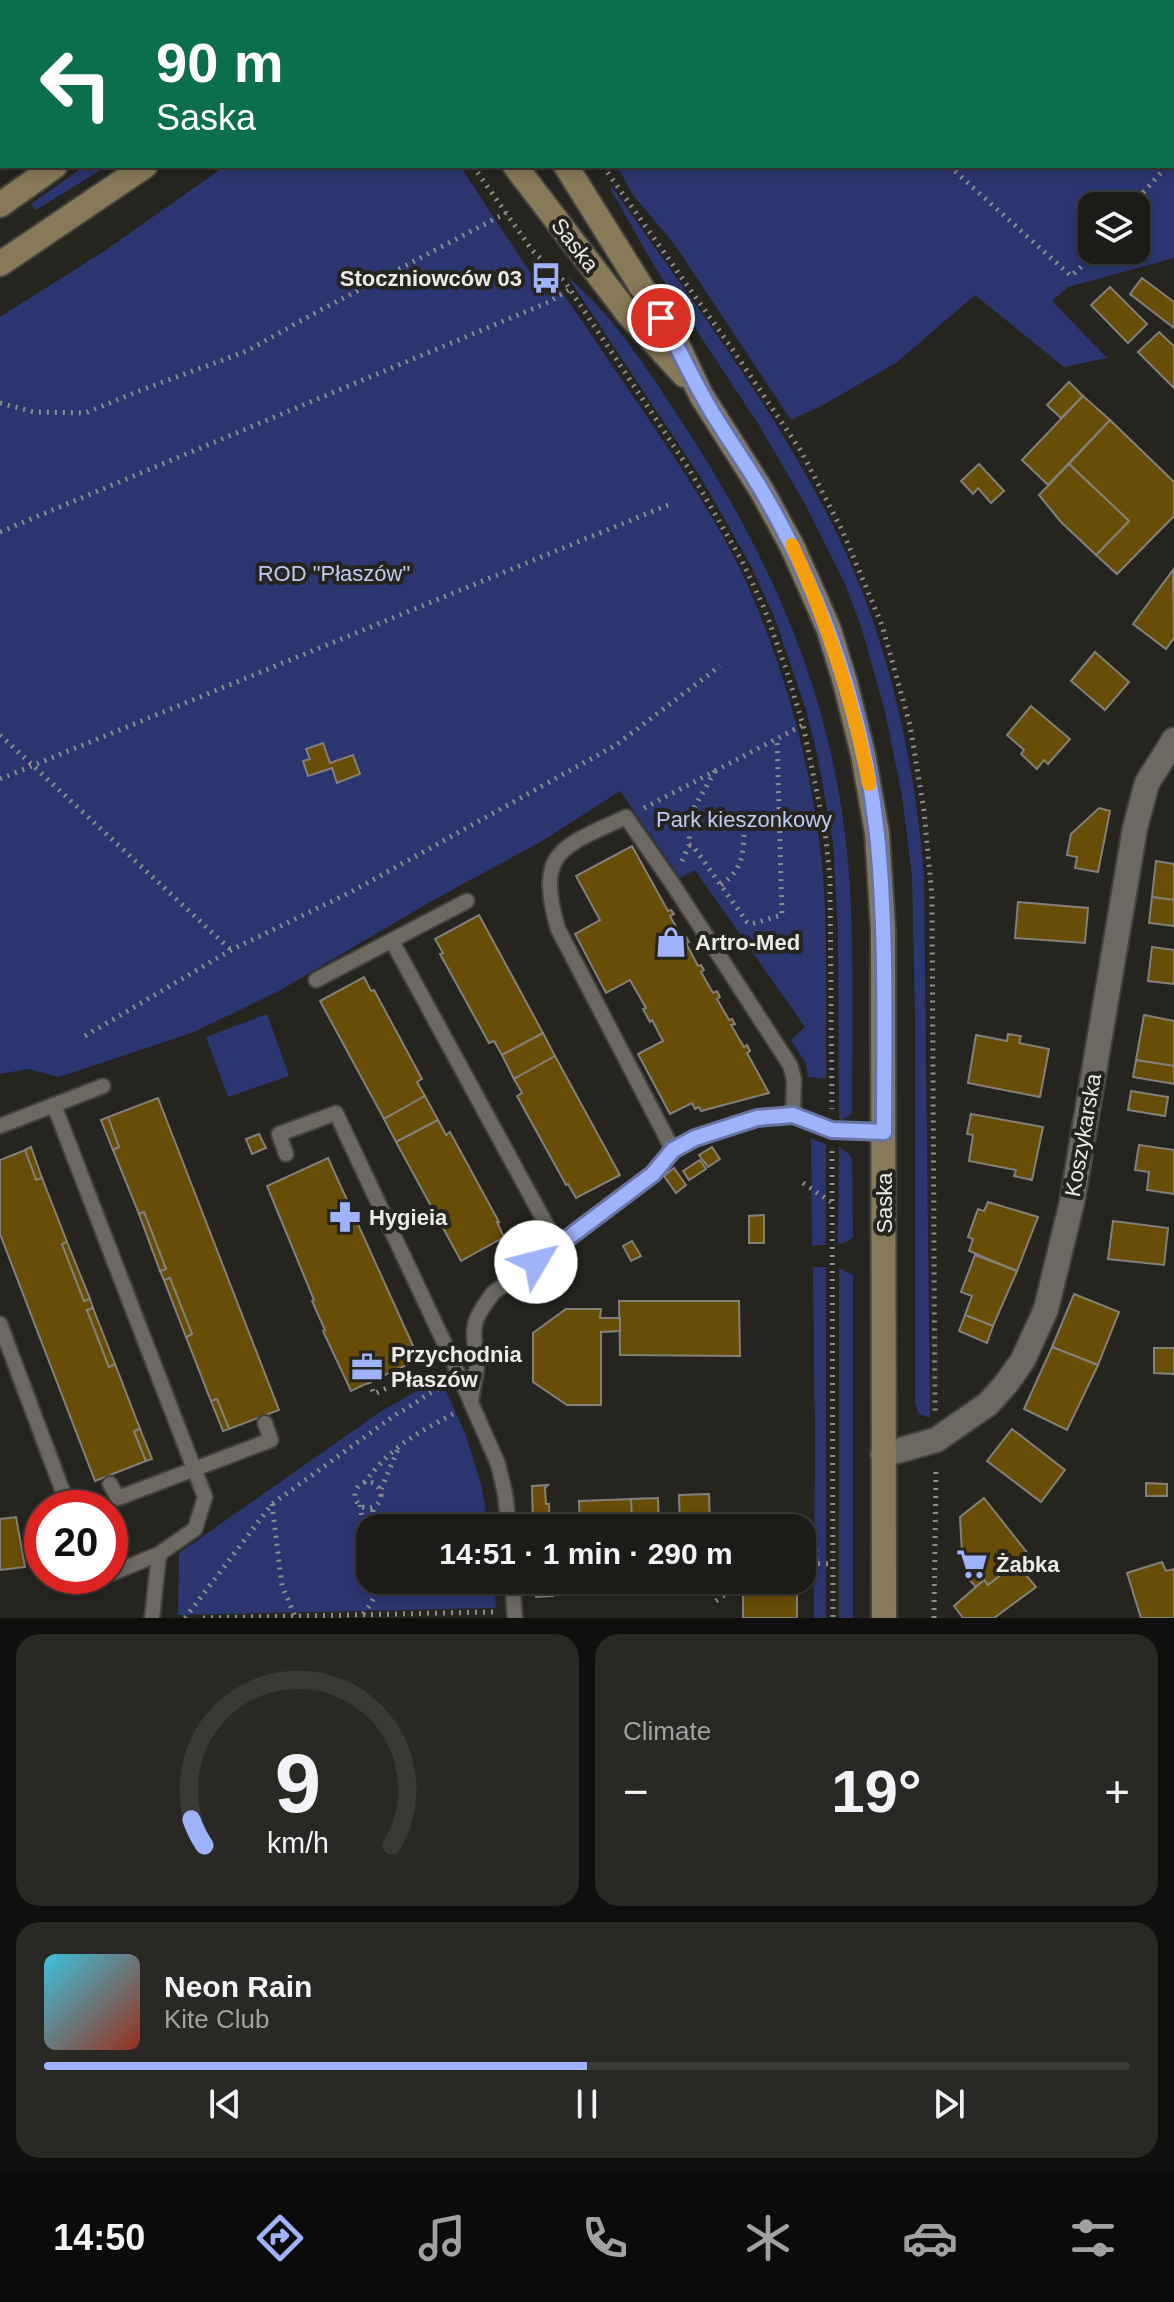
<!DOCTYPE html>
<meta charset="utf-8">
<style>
:root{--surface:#1c1b17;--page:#292824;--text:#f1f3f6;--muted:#a0a1a1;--line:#3a3936;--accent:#9fb3fd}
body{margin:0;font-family:Helvetica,sans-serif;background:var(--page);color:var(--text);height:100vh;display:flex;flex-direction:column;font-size:30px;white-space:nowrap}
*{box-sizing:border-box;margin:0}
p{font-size:26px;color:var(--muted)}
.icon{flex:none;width:44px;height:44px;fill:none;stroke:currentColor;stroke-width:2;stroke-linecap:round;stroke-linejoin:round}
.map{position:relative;height:1618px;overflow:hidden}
.sheet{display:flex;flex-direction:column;gap:16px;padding:16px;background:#0f0f0d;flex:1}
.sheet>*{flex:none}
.guide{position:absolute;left:0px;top:0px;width:1174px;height:168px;box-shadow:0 4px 12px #0003,0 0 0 2px var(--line);background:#0b6e4f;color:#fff;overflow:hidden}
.controls{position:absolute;left:1078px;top:192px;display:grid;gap:16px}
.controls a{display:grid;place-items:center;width:72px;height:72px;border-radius:16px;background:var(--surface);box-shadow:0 4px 12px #0003,0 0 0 2px var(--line);font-size:40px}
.speed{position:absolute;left:24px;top:1490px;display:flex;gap:16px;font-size:40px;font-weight:700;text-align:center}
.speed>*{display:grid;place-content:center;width:104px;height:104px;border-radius:50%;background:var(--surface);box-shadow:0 4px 12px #0003,0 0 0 2px var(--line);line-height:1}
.speed .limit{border:12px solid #d22;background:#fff;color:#111}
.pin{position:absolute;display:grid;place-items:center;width:68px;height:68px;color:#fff;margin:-34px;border:4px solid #fff;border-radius:50%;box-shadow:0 2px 8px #0007}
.me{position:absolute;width:88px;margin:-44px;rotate:53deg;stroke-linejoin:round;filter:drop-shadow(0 0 6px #0008)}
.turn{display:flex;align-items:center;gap:28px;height:168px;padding:0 24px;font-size:36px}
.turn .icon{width:104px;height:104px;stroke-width:2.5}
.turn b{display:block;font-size:56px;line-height:68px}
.big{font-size:60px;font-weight:700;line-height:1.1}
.sheet .card{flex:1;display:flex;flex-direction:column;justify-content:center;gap:12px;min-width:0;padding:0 28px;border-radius:24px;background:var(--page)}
.sheet .dial{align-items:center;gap:0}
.dial svg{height:208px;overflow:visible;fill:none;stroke:var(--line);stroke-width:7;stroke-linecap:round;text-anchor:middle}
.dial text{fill:var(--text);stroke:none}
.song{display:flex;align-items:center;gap:24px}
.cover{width:96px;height:96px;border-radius:12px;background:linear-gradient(135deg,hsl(190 70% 55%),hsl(10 70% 35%))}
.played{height:8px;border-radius:4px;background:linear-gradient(90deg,var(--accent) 50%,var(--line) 50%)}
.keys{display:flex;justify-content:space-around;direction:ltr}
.heat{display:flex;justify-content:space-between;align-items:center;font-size:44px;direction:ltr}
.sheet .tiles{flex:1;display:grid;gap:16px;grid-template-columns:1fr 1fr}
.card:last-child{grid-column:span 2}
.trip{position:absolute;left:356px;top:1514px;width:460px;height:80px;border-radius:24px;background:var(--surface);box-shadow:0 4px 12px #0003,0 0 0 2px var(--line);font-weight:700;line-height:80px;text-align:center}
.menu{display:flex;height:128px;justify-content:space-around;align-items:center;background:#0b0b09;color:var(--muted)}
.menu .icon{width:56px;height:56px}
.menu .current{color:var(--accent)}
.menu b{font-size:36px;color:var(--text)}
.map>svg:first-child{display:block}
.green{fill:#2b3670;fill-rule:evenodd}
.building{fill:#674d05;stroke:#83807a;stroke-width:2}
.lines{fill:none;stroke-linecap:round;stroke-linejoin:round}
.lane-casing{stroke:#44423e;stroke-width:18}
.street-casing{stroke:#44423e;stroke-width:28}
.secondary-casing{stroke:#44423e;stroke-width:28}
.path{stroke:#8f8d89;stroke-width:5;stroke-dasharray:2 6;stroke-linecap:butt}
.lane{stroke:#6c6963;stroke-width:14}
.street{stroke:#6c6963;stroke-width:24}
.secondary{stroke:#887a58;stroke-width:24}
.route-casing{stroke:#6774a4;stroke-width:20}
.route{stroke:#9fb3fd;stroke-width:14}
.slow{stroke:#f59e0b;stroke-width:14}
.labels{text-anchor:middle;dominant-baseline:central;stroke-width:8;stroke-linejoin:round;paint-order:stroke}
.street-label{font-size:22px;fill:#ebeae6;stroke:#26241f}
.poi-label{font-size:22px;font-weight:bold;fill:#ebeae6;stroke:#26241f;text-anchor:start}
.park-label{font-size:22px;fill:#becaf1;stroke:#26241f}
</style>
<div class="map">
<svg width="1174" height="1618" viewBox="0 0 1174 1618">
<rect width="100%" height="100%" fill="#26241f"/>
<g class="green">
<polygon points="0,0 202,0 199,2 2,2 2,148 0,149"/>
<path d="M534,0H1174V258L1068,287L1052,301L1107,358L1064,367L975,295L897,362L825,404L791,420L675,245L633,195L617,166H1172V2H533ZM1092,206H1136V250H1092Z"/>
<polygon points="85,166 107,166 36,210 31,204"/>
<path d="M225,166H460L545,295L558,286C589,331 619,376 650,421C682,469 715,518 741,571C779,652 805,742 818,831C830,912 825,997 826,1079L808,1077L806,1064L791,1040L805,1027L695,870L680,878L620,791L542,841L428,903L279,991L194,1032L59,1077L28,1069L0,1074V317L106,250Z"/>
<path d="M612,187C707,323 819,463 873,621C901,703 917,790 924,876L930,1418L919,1414L915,1403V1017L912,876L902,795L885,711L861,626L845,584L805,504L759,425L656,269L610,188Z"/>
<path d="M567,276C617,319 654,379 689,433C782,578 840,717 850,890C854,965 852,1040 852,1114L842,1120L839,1119L838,934L833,842L817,754L805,707L774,616L752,568L728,525L703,481Z"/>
<polygon points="267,1014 289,1076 228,1097 206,1037"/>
<polygon points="811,1138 826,1144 826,1245 812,1246"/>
<polygon points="839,1147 849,1154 852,1160 853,1237 844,1243 838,1244"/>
<polygon points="813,1267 826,1267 826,1618 814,1618 815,1435"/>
<polygon points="839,1268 853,1275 853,1618 839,1618"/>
<polygon points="440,1378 465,1433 481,1484 489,1528 370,1528 370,1580 494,1580 496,1608 178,1615 179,1553 380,1412"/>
</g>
<g class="building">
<polygon points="1142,278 1174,302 1174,328 1130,294"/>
<polygon points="1110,287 1147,324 1128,343 1091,305"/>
<polygon points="1159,332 1174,346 1174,388 1138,352"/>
<polygon points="1069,382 1083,396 1061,418 1047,405"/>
<polygon points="1083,396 1110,420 1048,485 1022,460"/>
<polygon points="1110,420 1174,482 1174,516 1117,574 1096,555 1129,521 1069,464"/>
<polygon points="979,464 1004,491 991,503 978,488 973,494 961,481"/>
<polygon points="1069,464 1129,521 1096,555 1061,522 1039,495"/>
<polygon points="1173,570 1174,638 1166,649 1133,624"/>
<polygon points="1095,652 1129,682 1105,710 1071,681"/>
<polygon points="1031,706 1070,739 1048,764 1044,760 1037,769 1021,754 1024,750 1007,735"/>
<polygon points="323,743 330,763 353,755 360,774 337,783 332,768 308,776 303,761 310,759 306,749"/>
<polygon points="1099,808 1110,811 1098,872 1075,868 1077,857 1067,855 1071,834"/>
<polygon points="632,846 668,911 671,910 674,914 670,916 682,938 686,937 689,942 686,943 698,966 701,965 704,970 701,972 713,993 717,991 720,997 717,999 729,1020 732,1019 735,1024 731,1025 744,1047 747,1045 750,1051 747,1053 769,1093 701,1111 699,1107 695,1109 692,1103 670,1114 638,1054 663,1041 652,1020 650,1022 643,1009 646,1008 630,980 606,993 575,934 600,920 576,876"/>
<polygon points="1156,861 1174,864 1174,900 1152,897"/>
<polygon points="1152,897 1174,900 1174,926 1149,923"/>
<polygon points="1018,902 1088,908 1085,943 1015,938"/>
<polygon points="479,915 543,1033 502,1055 494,1041 489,1043 440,954 443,953 435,939"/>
<polygon points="1152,947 1174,950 1174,984 1148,981"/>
<polygon points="364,977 371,991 374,990 422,1079 417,1082 425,1096 384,1119 320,1001"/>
<polygon points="1144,1015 1174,1021 1174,1066 1136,1060"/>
<polygon points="543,1033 555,1056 514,1079 502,1055"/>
<polygon points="1008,1034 1021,1036 1019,1043 1049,1049 1040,1097 968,1083 976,1035 1007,1041"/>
<polygon points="555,1056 620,1175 576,1198 568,1184 566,1185 517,1096 522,1093 514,1079"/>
<polygon points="1136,1060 1174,1066 1174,1084 1133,1077"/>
<polygon points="1131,1091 1168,1097 1165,1116 1128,1110"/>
<polygon points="425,1096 438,1120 396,1142 384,1119"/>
<polygon points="158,1098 279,1410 229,1429 217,1399 211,1401 186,1337 192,1334 170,1278 164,1280 160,1271 166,1269 144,1212 139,1214 113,1150 119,1147 108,1117"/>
<polygon points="971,1114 1043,1127 1032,1180 1014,1176 1016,1170 969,1161 973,1135 967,1134"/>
<polygon points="108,1117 119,1147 113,1150 101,1120"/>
<polygon points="438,1120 446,1135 450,1132 499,1222 497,1222 504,1237 461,1261 396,1142"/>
<polygon points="259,1134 266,1148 252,1154 246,1139"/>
<polygon points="1139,1145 1174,1150 1174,1194 1147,1190 1149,1172 1135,1170"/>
<polygon points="31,1147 42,1178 36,1180 25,1150"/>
<polygon points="712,1147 720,1159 708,1167 699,1155"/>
<polygon points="25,1150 36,1180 42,1178 67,1242 62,1244 84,1301 90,1299 93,1308 87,1310 109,1367 115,1364 140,1429 134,1431 146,1461 95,1481 0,1234 0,1160"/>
<polygon points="328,1158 419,1359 351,1391 323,1331 325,1330 312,1301 314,1300 267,1186"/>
<polygon points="700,1160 706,1169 689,1180 683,1171"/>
<polygon points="674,1168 686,1185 676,1193 664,1176"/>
<polygon points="988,1202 1038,1217 1017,1271 969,1251 973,1239 968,1237 978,1209 984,1211"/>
<polygon points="144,1212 166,1269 160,1271 139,1214"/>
<polygon points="764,1215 764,1243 749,1243 749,1216"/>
<polygon points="1113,1221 1168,1228 1164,1265 1108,1259"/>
<polygon points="632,1241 641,1256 631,1261 623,1246"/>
<polygon points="67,1242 90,1299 84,1301 62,1244"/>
<polygon points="975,1255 1017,1271 993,1326 965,1315 972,1296 961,1292"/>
<polygon points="170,1278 192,1334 186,1337 164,1280"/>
<polygon points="1074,1294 1119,1312 1098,1365 1052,1347"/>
<polygon points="619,1301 739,1301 740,1356 620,1355"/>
<polygon points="93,1308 115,1364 109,1367 87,1310"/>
<polygon points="566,1309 601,1309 600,1318 620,1318 620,1331 601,1332 601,1405 567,1405 533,1382 533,1333"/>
<polygon points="965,1315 993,1326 987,1343 959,1331"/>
<polygon points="1052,1347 1098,1365 1067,1430 1024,1409"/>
<polygon points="1154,1348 1174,1348 1174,1374 1154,1373"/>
<polygon points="217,1399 229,1429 223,1431 211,1401"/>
<polygon points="140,1429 152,1459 146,1461 134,1431"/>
<polygon points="1012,1429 1065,1470 1041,1502 987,1461"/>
<polygon points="1146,1483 1167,1484 1167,1496 1146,1496"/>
<polygon points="548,1485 545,1488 546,1504 549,1504 550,1528 533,1528 532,1486"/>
<polygon points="709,1494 710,1526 680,1528 679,1495"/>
<polygon points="658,1498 659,1528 632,1528 631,1499"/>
<polygon points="984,1498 1029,1555 988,1585 984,1580 976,1587 968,1578 962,1553 960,1517"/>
<polygon points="631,1499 632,1528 580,1528 579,1501"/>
<polygon points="744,1514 797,1515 797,1528 744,1528"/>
<polygon points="16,1517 25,1567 0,1570 0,1519"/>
<polygon points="1162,1562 1166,1571 1174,1569 1174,1618 1141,1618 1127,1573"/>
<polygon points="1016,1563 1036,1587 994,1618 963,1618 954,1606 984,1580 988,1585"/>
<polygon points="535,1580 552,1580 553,1596 536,1597"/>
<polygon points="570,1580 634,1580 634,1582 573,1585"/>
<rect x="743" y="1580" width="54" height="38"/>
</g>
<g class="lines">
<defs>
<g id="lane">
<polyline points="392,941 558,1246"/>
<polyline points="316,980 467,901"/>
<polyline points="54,1105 103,1086"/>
<polyline points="0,1126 54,1105 205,1497 195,1529 159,1554 110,1574"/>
<path d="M673,1150L558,929C535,850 562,847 626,817L672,883L790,1065L794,1079L793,1115"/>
<polyline points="286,1154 279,1134 336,1113 451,1357 498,1464 505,1494 509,1528"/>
<polyline points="0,1324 69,1508"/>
<path d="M471,1403C472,1390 476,1378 477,1365C478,1354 474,1344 474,1333C474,1317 484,1306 493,1293L653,1174L673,1150L695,1138L757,1118L793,1115L832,1130L884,1132"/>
<polyline points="110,1484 118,1498 271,1440 265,1423"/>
<polyline points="94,1576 96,1580 105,1576"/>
<polyline points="512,1580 515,1618"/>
<polyline points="152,1618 159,1554"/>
</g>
<polyline id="street" points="883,1455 936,1440 988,1404 1006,1384 1023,1360 1046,1309 1072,1202 1135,828 1147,783 1174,740"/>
<g id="secondary">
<polyline points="460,0 461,2"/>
<polyline points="287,2 290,0"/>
<polyline points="385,2 388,0"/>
<polyline points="515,166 629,315 684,375"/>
<polyline points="566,166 677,344 701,395 762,491 792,546 813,593 829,630 845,682 863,754 877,833 883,928 884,1618"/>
<polyline points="0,205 55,166"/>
<polyline points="0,264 145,166"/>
</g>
</defs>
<use href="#lane" class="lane-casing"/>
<use href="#street" class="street-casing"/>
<use href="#secondary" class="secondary-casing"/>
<g class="path">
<polyline points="766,0 769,2"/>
<polyline points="93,2 98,0"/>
<polyline points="506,2 506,0"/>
<polyline points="1009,2 1012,0"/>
<polyline points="0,40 2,39"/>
<polyline points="1172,161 1174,159"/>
<polyline points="473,166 532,250 565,282 689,469 742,561 765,610 786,669 803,725 825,832 830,877 832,1109"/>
<polyline points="603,166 735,353 801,451 842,530 882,625 910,725 924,811 932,897 935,1412"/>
<polyline points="949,166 1071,276 1100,250"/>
<polyline points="1135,206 1138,198 1167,166"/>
<polyline points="0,403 34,412 85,413 144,389 247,351 313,314 506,213"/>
<polyline points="0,532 549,302 570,289"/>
<polyline points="0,735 231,950"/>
<polyline points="0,779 668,505"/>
<polyline points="644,808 803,725"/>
<polyline points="737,820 752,821"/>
<polyline points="689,845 693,846 747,922 751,924 782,915 777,739"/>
<polyline points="682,861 689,845 690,815 715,771"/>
<path d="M721,885C747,866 742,850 745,820"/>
<polyline points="85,1036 231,950 351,892 616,745 720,666"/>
<polyline points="832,1151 833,1618"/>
<polyline points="803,1183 831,1202"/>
<polyline points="369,1382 374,1394 415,1375 419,1384 436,1377"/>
<circle cx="368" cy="1495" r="13"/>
<path d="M364,1483C392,1446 414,1435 453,1414"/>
<polyline points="381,1489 399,1447"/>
<polyline points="272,1504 282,1586 295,1616"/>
<polyline points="360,1505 363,1526 370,1542"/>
<polyline points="373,1528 373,1506"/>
<polyline points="363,1554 370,1550"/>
<polyline points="802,1563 833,1564"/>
<polyline points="808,1564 809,1548 816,1548 816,1564"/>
<polyline points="716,1601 737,1587"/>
<path d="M363,1614C372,1604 377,1594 377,1580"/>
<path d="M185,1618L272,1504L398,1413C414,1405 426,1394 442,1387"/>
<polyline points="203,1618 493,1612"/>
<polyline points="934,1618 936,1466"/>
</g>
<use href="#lane" class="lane"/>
<use href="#street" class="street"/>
<use href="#secondary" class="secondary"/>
</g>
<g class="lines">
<defs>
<path id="route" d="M536,1262L653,1174L673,1150L695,1138L757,1118L793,1115L832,1130L884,1132C884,1033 887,933 877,834C864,714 823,595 762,491C743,458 719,427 701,393C687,368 676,342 661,318"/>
</defs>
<use href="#route" class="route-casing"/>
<use href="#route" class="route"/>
<path class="slow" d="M792,545C828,624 853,699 869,784"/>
</g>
<defs>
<symbol id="bus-bare" viewBox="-9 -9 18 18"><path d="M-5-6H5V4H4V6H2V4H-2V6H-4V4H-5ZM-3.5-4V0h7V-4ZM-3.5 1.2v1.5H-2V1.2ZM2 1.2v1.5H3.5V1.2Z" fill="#9fb3fd" stroke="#26241f" stroke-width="2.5" paint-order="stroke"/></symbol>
<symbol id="shop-bare" viewBox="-9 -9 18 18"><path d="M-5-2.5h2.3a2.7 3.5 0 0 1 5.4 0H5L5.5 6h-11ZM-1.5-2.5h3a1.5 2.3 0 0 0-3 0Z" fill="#9fb3fd" stroke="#26241f" stroke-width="2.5" paint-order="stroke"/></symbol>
<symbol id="pharmacy-bare" viewBox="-9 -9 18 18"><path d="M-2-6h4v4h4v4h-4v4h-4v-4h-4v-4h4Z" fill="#9fb3fd" stroke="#26241f" stroke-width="2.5" paint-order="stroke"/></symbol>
<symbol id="office-bare" viewBox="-9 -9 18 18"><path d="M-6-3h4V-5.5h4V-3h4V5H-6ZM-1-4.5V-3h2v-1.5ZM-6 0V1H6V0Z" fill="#9fb3fd" stroke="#26241f" stroke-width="2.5" paint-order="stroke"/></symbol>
<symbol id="supermarket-bare" viewBox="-9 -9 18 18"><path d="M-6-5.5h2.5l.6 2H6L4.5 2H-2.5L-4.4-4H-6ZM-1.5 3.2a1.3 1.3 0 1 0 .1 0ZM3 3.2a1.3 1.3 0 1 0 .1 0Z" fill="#9fb3fd" stroke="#26241f" stroke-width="2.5" paint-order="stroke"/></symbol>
</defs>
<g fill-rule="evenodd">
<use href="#bus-bare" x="524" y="256" width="44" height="44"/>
<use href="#shop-bare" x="649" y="920" width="44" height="44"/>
<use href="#pharmacy-bare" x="323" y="1195" width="44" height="44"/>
<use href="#office-bare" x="345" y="1345" width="44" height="44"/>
<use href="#supermarket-bare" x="950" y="1542" width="44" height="44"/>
</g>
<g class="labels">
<g class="street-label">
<text transform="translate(575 245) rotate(52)">Saska</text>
<text transform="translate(1083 1135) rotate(-80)">Koszykarska</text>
<text transform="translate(884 1203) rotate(-90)">Saska</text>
</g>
<g class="poi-label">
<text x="522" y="278" text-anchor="end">Stoczniowców 03</text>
<text x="695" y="942">Artro-Med</text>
<text x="369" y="1217">Hygieia</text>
<text x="391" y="1354">Przychodnia<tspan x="391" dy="25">Płaszów</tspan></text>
<text x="996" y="1564">Żabka</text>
</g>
<g class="park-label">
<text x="334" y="573">ROD "Płaszów"</text>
<text x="744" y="819">Park kieszonkowy</text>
</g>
</g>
</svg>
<div class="controls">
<a><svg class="icon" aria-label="layers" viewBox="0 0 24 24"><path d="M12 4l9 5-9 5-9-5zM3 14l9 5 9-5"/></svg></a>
</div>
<div class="speed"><div class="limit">20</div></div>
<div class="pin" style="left:661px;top:318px;background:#d93025"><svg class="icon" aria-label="arrive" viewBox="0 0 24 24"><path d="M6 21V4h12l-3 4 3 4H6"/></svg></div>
<svg class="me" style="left:536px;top:1262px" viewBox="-20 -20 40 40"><circle r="19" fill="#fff"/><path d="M0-13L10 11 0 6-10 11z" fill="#9fb3fd"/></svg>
<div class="trip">14:51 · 1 min · 290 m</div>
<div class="guide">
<div class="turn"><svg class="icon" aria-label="left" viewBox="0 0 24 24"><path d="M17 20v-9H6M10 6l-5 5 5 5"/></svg><div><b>90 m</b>Saska</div></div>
</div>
</div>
<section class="sheet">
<div class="tiles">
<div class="card dial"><svg viewBox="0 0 100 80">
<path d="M14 69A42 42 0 1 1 86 69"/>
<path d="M14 69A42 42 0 0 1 9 59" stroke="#9fb3fd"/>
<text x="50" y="56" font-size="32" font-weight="700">9</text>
<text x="50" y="72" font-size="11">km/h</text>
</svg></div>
<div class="card"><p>Climate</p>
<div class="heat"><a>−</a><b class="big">19°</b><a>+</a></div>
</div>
<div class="card">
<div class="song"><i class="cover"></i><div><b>Neon Rain</b><p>Kite Club</p></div></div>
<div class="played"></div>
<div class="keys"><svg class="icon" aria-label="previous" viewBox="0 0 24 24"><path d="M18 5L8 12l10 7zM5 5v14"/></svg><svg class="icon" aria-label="pause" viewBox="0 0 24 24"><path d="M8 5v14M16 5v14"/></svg><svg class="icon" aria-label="next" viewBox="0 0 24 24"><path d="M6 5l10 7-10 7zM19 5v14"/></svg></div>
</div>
</div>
</section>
<nav class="menu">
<b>14:50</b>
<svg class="icon current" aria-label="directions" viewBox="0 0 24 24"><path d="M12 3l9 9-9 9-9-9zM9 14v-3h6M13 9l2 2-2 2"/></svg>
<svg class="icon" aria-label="music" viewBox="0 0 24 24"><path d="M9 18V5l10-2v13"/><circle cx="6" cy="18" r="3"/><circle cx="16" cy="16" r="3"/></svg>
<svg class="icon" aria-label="phone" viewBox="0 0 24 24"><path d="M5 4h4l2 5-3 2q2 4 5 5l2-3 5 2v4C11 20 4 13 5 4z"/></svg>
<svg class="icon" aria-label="climate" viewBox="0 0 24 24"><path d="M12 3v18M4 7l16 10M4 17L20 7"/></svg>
<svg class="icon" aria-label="car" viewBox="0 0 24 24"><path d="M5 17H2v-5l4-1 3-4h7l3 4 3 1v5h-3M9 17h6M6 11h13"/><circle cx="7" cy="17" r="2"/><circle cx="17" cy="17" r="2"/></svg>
<svg class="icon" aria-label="filters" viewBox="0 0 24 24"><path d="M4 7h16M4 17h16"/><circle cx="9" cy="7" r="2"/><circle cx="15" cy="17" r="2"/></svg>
</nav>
